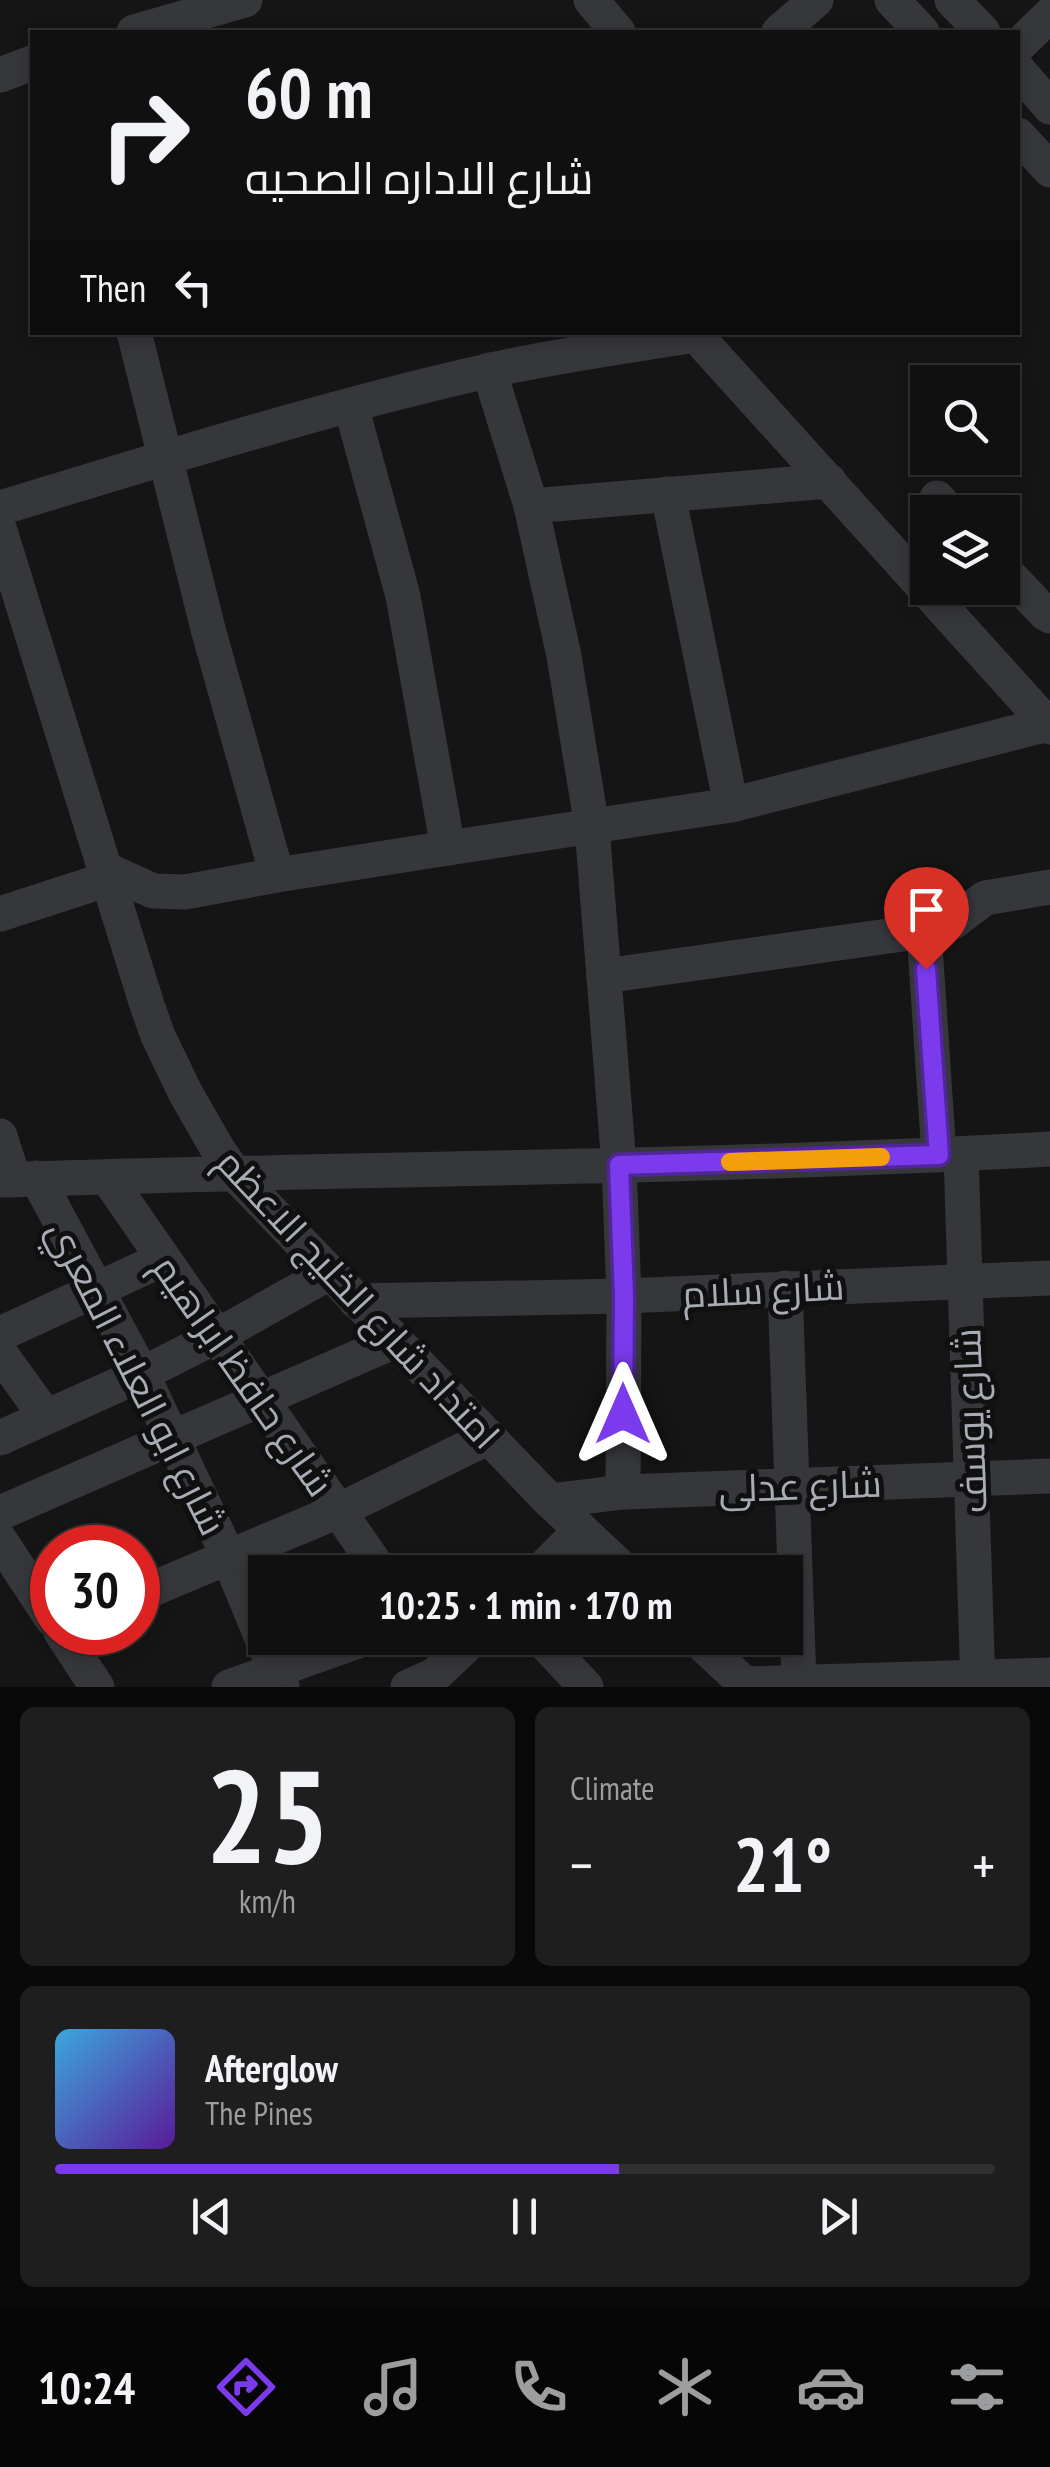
<!DOCTYPE html>
<meta charset="utf-8">
<style>
:root{--surface:#101010;--page:#1e1e1e;--text:#f1f3f6;--muted:#9c9d9f;--line:#303030;--accent:#7c3aed}
body{margin:0;font-family:"PT Sans Narrow",Cairo,sans-serif;background:var(--page);color:var(--text);height:100vh;display:flex;flex-direction:column;font-size:38px;white-space:nowrap}
*{box-sizing:border-box;margin:0}
p{font-size:32px;color:var(--muted)}
.icon{flex:none;width:55px;height:55px;fill:none;stroke:currentColor;stroke-width:2;stroke-linecap:round;stroke-linejoin:round}
.map{position:relative;height:1687px;overflow:hidden}
.details{display:flex;flex-direction:column;gap:20px;padding:20px;background:#090909;flex:1}
.details>*{flex:none}
.banner{position:absolute;left:30px;top:30px;width:990px;height:305px;border-radius:0px;box-shadow:0 5px 15px #0003,0 0 0 2px var(--line);background:#101010;color:var(--text);overflow:hidden}
.controls{position:absolute;left:910px;top:365px;display:grid;gap:20px}
.controls a{display:grid;place-items:center;width:110px;height:110px;border-radius:0px;background:var(--surface);box-shadow:0 5px 15px #0003,0 0 0 2px var(--line);font-size:50px}
.speed{position:absolute;left:30px;top:1525px;display:flex;gap:20px;font-size:50px;font-weight:700;text-align:center}
.speed>*{display:grid;place-content:center;width:130px;height:130px;border-radius:50%;background:var(--surface);box-shadow:0 5px 15px #0003,0 0 0 2px var(--line);line-height:1}
.speed .limit{border:15px solid #d22;background:#fff;color:#111}
.pin{position:absolute;display:grid;place-items:center;width:85px;height:85px;color:#fff;margin:-102px -42px;border-radius:50% 50% 50% 0;rotate:-45deg;box-shadow:0 0 10px #0007}
.pin .icon{rotate:45deg}
.me{position:absolute;width:110px;margin:-55px;rotate:0deg;stroke-linejoin:round;filter:drop-shadow(0 0 8px #0008)}
.turn{display:flex;align-items:center;gap:35px;height:210px;padding:0 50px;font-size:45px}
.turn .icon{width:130px;height:130px;stroke-width:2.5}
.turn b{display:block;font-size:70px;line-height:85px}
.then{display:flex;align-items:center;height:95px;padding:0 50px;background:#0003;gap:20px;font-size:38px}
.big{font-size:75px;font-weight:700;line-height:1.1}
.details .card{flex:1;display:flex;flex-direction:column;justify-content:center;gap:15px;min-width:0;padding:0 35px;border-radius:15px;background:var(--page)}
.details .dial{align-items:center;gap:0}
.dial b{font-size:130px;line-height:1}
.song{display:flex;align-items:center;gap:30px}
.cover{width:120px;height:120px;border-radius:15px;background:linear-gradient(135deg,hsl(200 70% 55%),hsl(270 70% 35%))}
.played{height:10px;border-radius:5px;background:linear-gradient(90deg,var(--accent) 60%,var(--line) 60%)}
.keys{display:flex;justify-content:space-around;direction:ltr}
.heat{display:flex;justify-content:space-between;align-items:center;font-size:55px;direction:ltr}
.details .tiles{flex:1;display:grid;gap:20px;grid-template-columns:1fr 1fr}
.card:last-child{grid-column:span 2}
.trip{position:absolute;left:248px;top:1555px;width:555px;height:100px;border-radius:0px;background:var(--surface);box-shadow:0 5px 15px #0003,0 0 0 2px var(--line);font-weight:700;line-height:100px;text-align:center}
.menu{display:flex;height:160px;justify-content:space-around;align-items:center;background:#060606;color:var(--muted)}
.menu .icon{width:70px;height:70px}
.menu .current{color:var(--accent)}
.menu b{font-size:45px;color:var(--text)}
.map>svg:first-child{display:block}
.lines{fill:none;stroke-linecap:round;stroke-linejoin:round}
.minor{stroke:#36373b;stroke-width:35}
.route-casing{stroke:#51269a;stroke-width:25}
.route{stroke:#7c3aed;stroke-width:18}
.slow{stroke:#f59e0b;stroke-width:18}
.labels{text-anchor:middle;dominant-baseline:central;stroke-width:10;stroke-linejoin:round;paint-order:stroke}
.street-label{font-size:38px;fill:#a8adb5;stroke:#101011}
</style>
<div class="map">
<svg width="1050" height="1687" viewBox="0 0 1050 1687">
<rect width="100%" height="100%" fill="#151516"/>
<g class="lines">
<g class="minor">
<polyline points="591,0 618,32"/>
<polyline points="892,0 922,32"/>
<polyline points="952,0 983,32"/>
<polyline points="134,32 245,0"/>
<polyline points="779,32 816,0"/>
<polyline points="1018,46 1050,15"/>
<polyline points="1018,70 1050,107"/>
<polyline points="0,75 32,63"/>
<polyline points="1018,135 1050,170"/>
<polyline points="134,332 208,629 277,875"/>
<polyline points="693,332 1050,727"/>
<polyline points="489,370 531,506 564,656 592,827 619,1165 624,1296 623,1492"/>
<polyline points="351,406 403,596 448,848"/>
<polyline points="668,494 731,805"/>
<polyline points="937,498 950,512"/>
<polyline points="531,506 829,481"/>
<path d="M0,508C163,459 326,407 492,370C559,355 627,346 695,335L702,332"/>
<polyline points="0,531 147,1005 158,1036 186,1094 217,1148 234,1173 550,1501 626,1572"/>
<polyline points="1002,568 1045,613 1050,616"/>
<polyline points="107,870 153,891 185,892 277,875 448,848 731,805 1048,724"/>
<polyline points="0,914 108,879"/>
<polyline points="924,931 939,1155"/>
<polyline points="604,976 924,931 953,922 985,898 1050,887"/>
<polyline points="0,1136 14,1180"/>
<polyline points="961,1154 978,1687"/>
<polyline points="107,1177 381,1572"/>
<polyline points="37,1178 142,1374 229,1558 282,1687"/>
<path d="M0,1180C350,1168 700,1169 1050,1149"/>
<polyline points="785,1288 799,1682"/>
<polyline points="356,1301 624,1296 1050,1278"/>
<polyline points="0,1334 163,1259"/>
<polyline points="0,1353 46,1417"/>
<polyline points="0,1438 142,1374 217,1336 329,1273"/>
<polyline points="550,1501 623,1492 1050,1476"/>
<polyline points="0,1513 395,1341"/>
<polyline points="0,1540 52,1619"/>
<polyline points="539,1572 581,1530"/>
<polyline points="138,1595 338,1511 489,1437"/>
<polyline points="61,1632 97,1687"/>
<polyline points="540,1638 586,1687"/>
<polyline points="696,1638 748,1687"/>
<polyline points="746,1684 1050,1675"/>
<polyline points="229,1687 366,1638"/>
<polyline points="408,1687 435,1675 474,1638"/>
</g>
</g>
<g class="lines">
<defs>
<polyline id="route" points="623,1414 624,1296 619,1165 939,1155 926,969"/>
</defs>
<use href="#route" class="route-casing"/>
<use href="#route" class="route"/>
<polyline class="slow" points="730,1162 881,1157"/>
</g>
<g class="labels">
<g class="street-label">
<text transform="translate(763 1289) rotate(-3)">شارع سلام</text>
<text transform="translate(359 1298) rotate(47)">امتداد شارع الخليج الاعظم</text>
<text transform="translate(244 1375) rotate(55)">شارع حافظ ابراهيم</text>
<text transform="translate(138 1377) rotate(63)">شارع ابو العلاء المعري</text>
<text transform="translate(969 1421) rotate(-92)">شارع يوسف</text>
<text transform="translate(800 1485) rotate(-2)">شارع عدلى</text>
</g>
</g>
</svg>
<div class="controls">
<a><svg class="icon" aria-label="search" viewBox="0 0 24 24"><circle cx="10" cy="10" r="6"/><path d="M15 15l6 6"/></svg></a>
<a><svg class="icon" aria-label="layers" viewBox="0 0 24 24"><path d="M12 4l9 5-9 5-9-5zM3 14l9 5 9-5"/></svg></a>
</div>
<div class="speed"><div class="limit">30</div></div>
<div class="pin" style="left:926px;top:969px;background:#d93025"><svg class="icon" aria-label="arrive" viewBox="0 0 24 24"><path d="M6 21V4h12l-3 4 3 4H6"/></svg></div>
<svg class="me" style="left:623px;top:1414px" viewBox="-20 -20 40 40"><path d="M0-17L14 15 0 8-14 15z" fill="#7c3aed" stroke="#fff" stroke-width="4"/></svg>
<div class="trip">10:25 · 1 min · 170 m</div>
<div class="banner">
<div class="turn"><svg class="icon" aria-label="right" viewBox="0 0 24 24"><path d="M7 20v-9h11M14 6l5 5-5 5"/></svg><div><b>60 m</b>شارع الاداره الصحيه</div></div>
<div class="then">Then<svg class="icon" aria-label="left" viewBox="0 0 24 24"><path d="M17 20v-9H6M10 6l-5 5 5 5"/></svg></div>
</div>
</div>
<section class="details">
<div class="tiles">
<div class="card dial"><b>25</b><p>km/h</p></div>
<div class="card"><p>Climate</p>
<div class="heat"><a>−</a><b class="big">21°</b><a>+</a></div>
</div>
<div class="card">
<div class="song"><i class="cover"></i><div><b>Afterglow</b><p>The Pines</p></div></div>
<div class="played"></div>
<div class="keys"><svg class="icon" aria-label="previous" viewBox="0 0 24 24"><path d="M18 5L8 12l10 7zM5 5v14"/></svg><svg class="icon" aria-label="pause" viewBox="0 0 24 24"><path d="M8 5v14M16 5v14"/></svg><svg class="icon" aria-label="next" viewBox="0 0 24 24"><path d="M6 5l10 7-10 7zM19 5v14"/></svg></div>
</div>
</div>
</section>
<nav class="menu">
<b>10:24</b>
<svg class="icon current" aria-label="directions" viewBox="0 0 24 24"><path d="M12 3l9 9-9 9-9-9zM9 14v-3h6M13 9l2 2-2 2"/></svg>
<svg class="icon" aria-label="music" viewBox="0 0 24 24"><path d="M9 18V5l10-2v13"/><circle cx="6" cy="18" r="3"/><circle cx="16" cy="16" r="3"/></svg>
<svg class="icon" aria-label="phone" viewBox="0 0 24 24"><path d="M5 4h4l2 5-3 2q2 4 5 5l2-3 5 2v4C11 20 4 13 5 4z"/></svg>
<svg class="icon" aria-label="climate" viewBox="0 0 24 24"><path d="M12 3v18M4 7l16 10M4 17L20 7"/></svg>
<svg class="icon" aria-label="car" viewBox="0 0 24 24"><path d="M5 17H2v-5l4-1 3-4h7l3 4 3 1v5h-3M9 17h6M6 11h13"/><circle cx="7" cy="17" r="2"/><circle cx="17" cy="17" r="2"/></svg>
<svg class="icon" aria-label="filters" viewBox="0 0 24 24"><path d="M4 7h16M4 17h16"/><circle cx="9" cy="7" r="2"/><circle cx="15" cy="17" r="2"/></svg>
</nav>
